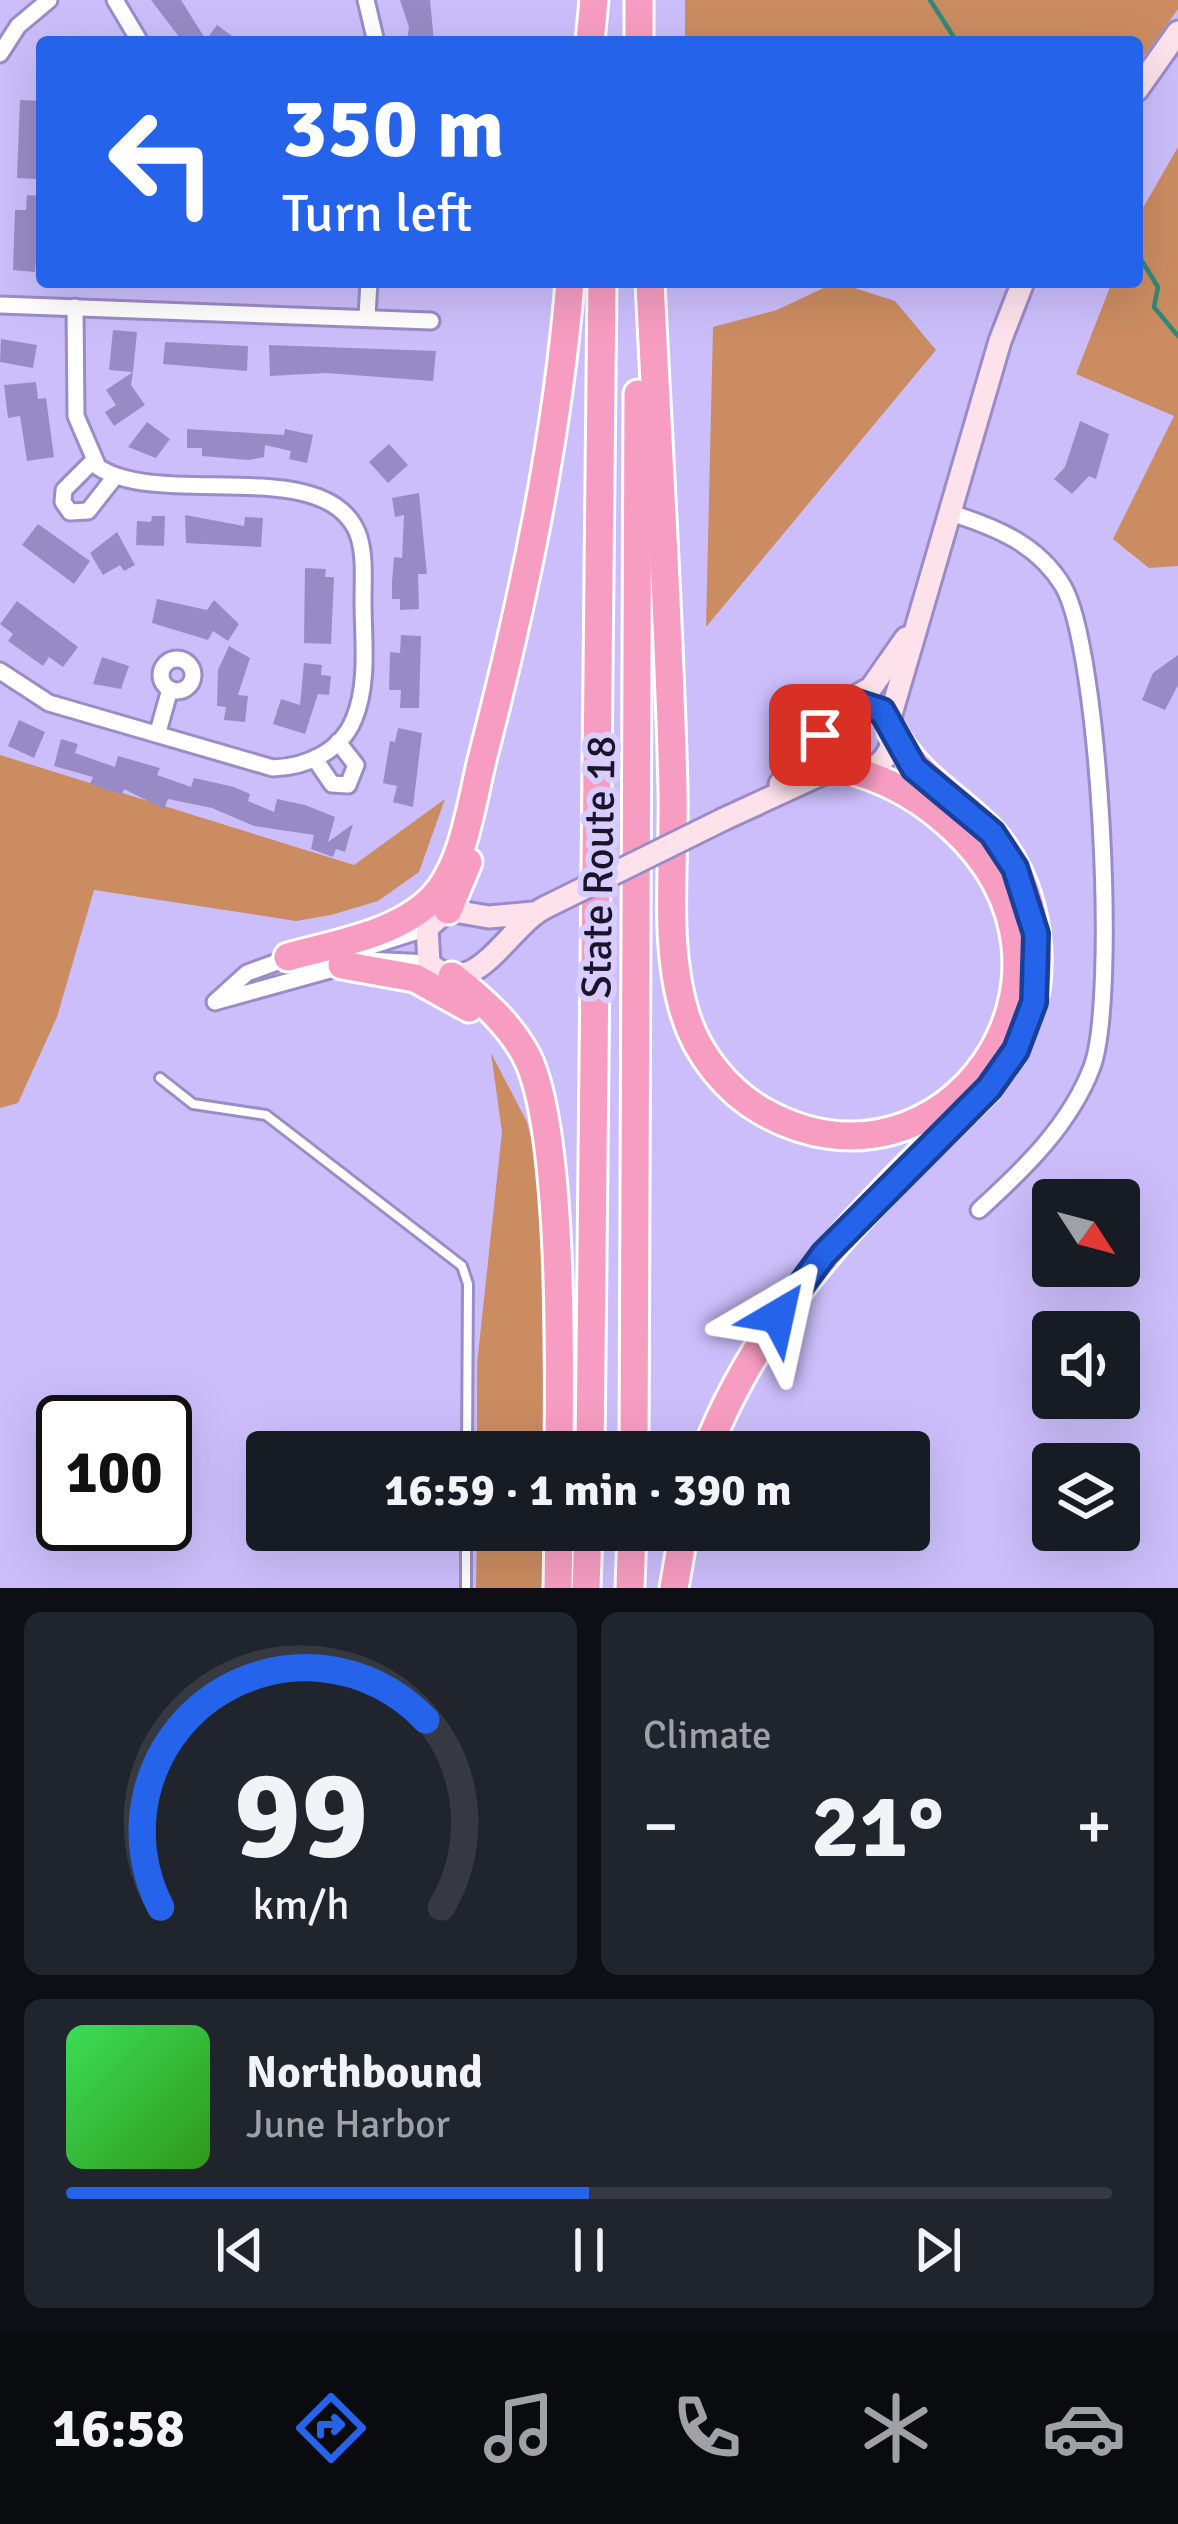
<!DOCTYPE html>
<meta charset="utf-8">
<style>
:root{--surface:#171b24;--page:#20242c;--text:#f1f3f6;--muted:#9ea1a6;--line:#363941;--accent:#2563eb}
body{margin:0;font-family:Signika,sans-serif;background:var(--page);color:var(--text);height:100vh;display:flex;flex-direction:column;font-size:45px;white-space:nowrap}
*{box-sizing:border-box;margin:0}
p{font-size:39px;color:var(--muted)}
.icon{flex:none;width:66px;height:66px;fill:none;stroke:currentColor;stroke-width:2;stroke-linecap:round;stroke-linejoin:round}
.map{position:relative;height:1588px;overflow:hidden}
.drawer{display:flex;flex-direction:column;gap:24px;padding:24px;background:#0d0f14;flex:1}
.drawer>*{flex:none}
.guide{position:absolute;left:36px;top:36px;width:1107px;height:252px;border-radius:12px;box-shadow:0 12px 48px #0002;background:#2563eb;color:#fff;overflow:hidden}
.needle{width:78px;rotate:126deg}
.fabs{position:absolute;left:1032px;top:1179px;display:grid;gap:24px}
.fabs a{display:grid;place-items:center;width:108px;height:108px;border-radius:12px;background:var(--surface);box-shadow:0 12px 48px #0002;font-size:60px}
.speed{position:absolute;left:36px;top:1395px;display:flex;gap:24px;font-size:60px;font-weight:700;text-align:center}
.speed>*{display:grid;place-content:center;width:156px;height:156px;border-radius:50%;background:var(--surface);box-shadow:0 12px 48px #0002;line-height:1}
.speed .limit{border:6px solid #111;border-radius:18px;background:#fff;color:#111}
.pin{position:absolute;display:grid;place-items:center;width:102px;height:102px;color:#fff;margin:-51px;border-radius:24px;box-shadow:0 6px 18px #0006}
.me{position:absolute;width:132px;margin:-66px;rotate:36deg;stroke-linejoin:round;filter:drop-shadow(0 0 9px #0008)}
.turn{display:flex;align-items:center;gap:42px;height:252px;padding:0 48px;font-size:54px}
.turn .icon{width:156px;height:156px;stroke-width:2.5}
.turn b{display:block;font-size:84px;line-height:102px}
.big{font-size:90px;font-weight:800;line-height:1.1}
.drawer .widget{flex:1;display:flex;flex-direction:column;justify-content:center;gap:18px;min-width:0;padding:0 42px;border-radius:18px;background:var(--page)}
.drawer .dial{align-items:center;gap:0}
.dial svg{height:312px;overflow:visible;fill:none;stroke:var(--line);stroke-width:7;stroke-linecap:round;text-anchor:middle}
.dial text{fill:var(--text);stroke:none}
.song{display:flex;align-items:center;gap:36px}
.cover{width:144px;height:144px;border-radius:18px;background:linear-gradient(135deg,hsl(130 70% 55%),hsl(110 70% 35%))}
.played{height:12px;border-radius:6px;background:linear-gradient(90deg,var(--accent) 50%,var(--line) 50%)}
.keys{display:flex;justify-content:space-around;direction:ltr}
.heat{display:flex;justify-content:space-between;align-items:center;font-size:66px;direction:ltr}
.drawer .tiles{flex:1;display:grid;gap:24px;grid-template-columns:1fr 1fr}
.widget:last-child{grid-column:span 2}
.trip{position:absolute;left:246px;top:1431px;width:684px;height:120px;border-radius:12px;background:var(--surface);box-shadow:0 12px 48px #0002;font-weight:800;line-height:120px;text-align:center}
.tab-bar{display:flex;height:192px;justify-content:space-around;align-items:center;background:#090b0e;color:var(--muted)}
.tab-bar .icon{width:84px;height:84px}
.tab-bar .active{color:var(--accent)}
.tab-bar b{font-size:54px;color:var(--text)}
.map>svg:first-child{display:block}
.green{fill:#cb8c61}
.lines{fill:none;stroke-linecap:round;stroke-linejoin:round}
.stream{stroke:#308974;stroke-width:4.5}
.building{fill:#988bc5}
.service-casing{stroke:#9a8cc6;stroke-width:14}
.minor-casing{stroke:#9a8cc6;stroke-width:21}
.secondary-casing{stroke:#9a8cc6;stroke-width:27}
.motorway-casing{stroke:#fff;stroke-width:33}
.service{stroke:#fff;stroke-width:8}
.minor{stroke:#fff;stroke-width:15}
.secondary{stroke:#fde2ec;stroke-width:21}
.motorway{stroke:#f79dc1;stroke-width:27}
.secondary-bridge-casing{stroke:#9a8cc6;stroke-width:27;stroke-linecap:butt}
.secondary-bridge{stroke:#fde2ec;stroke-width:21}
.route-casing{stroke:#184099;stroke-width:30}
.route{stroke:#2563eb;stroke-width:21}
.labels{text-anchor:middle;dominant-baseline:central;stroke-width:12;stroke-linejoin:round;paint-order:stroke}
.street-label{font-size:42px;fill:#1a142a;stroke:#d7cdfe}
</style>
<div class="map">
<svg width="1178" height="1588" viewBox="0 0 1178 1588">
<rect width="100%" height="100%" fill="#cbbefb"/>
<g class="green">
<polygon points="685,0 1178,0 1178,9 1137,66 1137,42 685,42"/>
<polygon points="1178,147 1178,566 1149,568 1113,539 1174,416 1076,374 1112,282 1137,282 1137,218"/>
<polygon points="836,282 895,301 936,350 706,627 713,327 777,310"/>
<polygon points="0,755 354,865 445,799 419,872 378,901 331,915 296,921 94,890 57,1017 18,1103 0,1108"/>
<polygon points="491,1053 527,1122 540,1170 544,1452 477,1452 477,1364 502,1132"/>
<polygon points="477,1530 544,1530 544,1588 476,1588"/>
</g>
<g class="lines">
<g class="stream">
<polyline points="930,0 957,42"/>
<polyline points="1137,253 1158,287 1154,307 1178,336"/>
</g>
</g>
<g class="building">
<polygon points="151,0 181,0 206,40 217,25 240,42 183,42"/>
<polygon points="400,0 430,0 434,42 407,42 409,27"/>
<polygon points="20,100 42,101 36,179 17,178"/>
<polygon points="27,195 42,196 35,272 13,270 15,210 26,210"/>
<polygon points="113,330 137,332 133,372 109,370"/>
<polygon points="1,339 37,345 33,368 0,362"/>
<polygon points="165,342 248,346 247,371 163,364"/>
<polygon points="269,345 436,351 433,381 326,373 270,376"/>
<polygon points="133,372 131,385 145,405 114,426 105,412 116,405 106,390"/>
<polygon points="36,382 38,399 46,398 54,457 27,461 20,416 8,418 4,385"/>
<polygon points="1080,421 1109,434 1096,479 1089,476 1072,494 1054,479 1065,467"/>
<polygon points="147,422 170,439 156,458 128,447"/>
<polygon points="187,429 284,435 285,429 313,435 307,463 289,459 291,451 265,445 264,457 249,460 202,456 202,448 187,448"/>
<polygon points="389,444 408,465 388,483 369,462"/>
<polygon points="419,493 427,574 418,574 419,609 400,610 400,599 392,599 392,582 394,557 402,558 404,515 395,517 392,498"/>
<polygon points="185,515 244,526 245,517 263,518 261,547 186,543"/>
<polygon points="152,516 165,516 164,546 136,545 137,521 151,522"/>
<polygon points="38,524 90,561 74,584 22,545"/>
<polygon points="117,532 135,565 124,571 120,565 103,575 90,553"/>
<polygon points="305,568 326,569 325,577 334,577 331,644 304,643"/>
<polygon points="157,599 207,610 214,600 239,624 228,641 213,631 208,640 152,623"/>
<polygon points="17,601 78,647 63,667 49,657 43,666 8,641 13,634 0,624"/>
<polygon points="401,635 421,636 419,708 400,708 401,690 389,690 390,652 400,653"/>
<polygon points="229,646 250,658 238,695 248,696 245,722 224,720 226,707 217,706 218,670"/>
<polygon points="1178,655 1178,685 1165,710 1142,700 1153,673"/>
<polygon points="102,657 129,666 121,689 93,684"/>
<polygon points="304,663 322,665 321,675 331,676 329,695 318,694 305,734 273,724 281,699 300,705"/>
<polygon points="19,720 45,732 34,758 8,746"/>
<polygon points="398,728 422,733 413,807 393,802 397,786 383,783 390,741 395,742"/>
<polygon points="61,739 78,744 75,753 115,767 118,756 160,768 157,775 191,787 194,778 234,787 250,794 248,801 274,812 277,799 305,805 335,817 328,842 353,824 345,852 336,849 333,857 311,849 314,835 254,826 212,808 168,799 164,809 124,789 122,795 90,784 93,777 54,766"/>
</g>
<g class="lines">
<defs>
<g id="service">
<polyline points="160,1078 193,1104 266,1115 462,1266 468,1284 467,1452"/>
<polyline points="466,1588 466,1530"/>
</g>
<g id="minor">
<polyline points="115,0 140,42"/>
<polyline points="366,0 376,42"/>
<polyline points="0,54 18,26 49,0"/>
<polyline points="0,305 431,321"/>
<polyline points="367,316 369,282"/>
<polyline points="93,461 64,490 63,502 70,512 88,511 114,478"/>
<path d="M951,513C995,527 1038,544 1063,586C1100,649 1118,998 1092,1067C1070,1125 1024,1169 979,1210"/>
<circle cx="177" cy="675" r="16"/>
<path d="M0,671L49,703L273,768C307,767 341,751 354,719C369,683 363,639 363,601C363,580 365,557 359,537C331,452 162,510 98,467L76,416L75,307"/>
<polyline points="158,732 170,689"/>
<polyline points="315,759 332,784 348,785 356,765 338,742"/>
<polyline points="371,946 427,928"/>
<polyline points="218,1001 366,960 429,963"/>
<polyline points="215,1002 247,973 294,956"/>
</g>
<g id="secondary">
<polyline points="1137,90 1178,32"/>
<circle cx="856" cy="736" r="36"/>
<polyline points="848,701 871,688 906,638"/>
<polyline points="889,721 1000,341 1023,282"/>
<polyline points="780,784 820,735"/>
<polyline points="724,819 837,767"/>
<path d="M533,913L489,917L448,910L427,928L429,963C474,1006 508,925 546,907"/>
</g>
<g id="motorway">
<polyline points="590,42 594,0"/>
<polyline points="639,42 639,0"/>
<path d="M650,282C658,451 669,620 673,789C675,862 663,944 685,1014C697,1054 727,1091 762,1111C943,1214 1115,974 951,826C923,800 894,783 858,772"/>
<path d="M892,731C916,777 955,795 990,831C1029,873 1043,937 1035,991"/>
<polyline points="448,910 468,862"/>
<path d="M288,957C334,944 395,935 431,900C465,866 471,802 483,756C523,601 557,442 570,282"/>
<polyline points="342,965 415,978 469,1008"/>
<path d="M452,976C481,999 510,1024 527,1057C563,1129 560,1364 559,1452"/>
<polyline points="590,1452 602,282"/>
<polyline points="634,1452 638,394"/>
<path d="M706,1452C763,1303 876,1198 987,1089"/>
<polyline points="558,1588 559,1530"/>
<polyline points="586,1588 588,1530"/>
<polyline points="630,1588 632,1530"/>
<polyline points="674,1588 684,1530"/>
</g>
</defs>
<use href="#service" class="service-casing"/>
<use href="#minor" class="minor-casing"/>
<use href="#secondary" class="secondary-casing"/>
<use href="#motorway" class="motorway-casing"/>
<use href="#service" class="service"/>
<use href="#minor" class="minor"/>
<use href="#secondary" class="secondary"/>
<use href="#motorway" class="motorway"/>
<defs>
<polyline id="secondary-bridge" points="546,907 724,819"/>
</defs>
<use href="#secondary-bridge" class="secondary-bridge-casing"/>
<use href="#secondary-bridge" class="secondary-bridge"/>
</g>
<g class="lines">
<defs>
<polyline id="route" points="778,1316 824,1254 989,1088 1016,1050 1034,1002 1036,934 1015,868 992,833 914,768 882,711 848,700 828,713 820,735"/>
</defs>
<use href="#route" class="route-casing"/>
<use href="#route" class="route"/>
</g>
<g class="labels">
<g class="street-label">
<text transform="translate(599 867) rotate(-89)">State Route 18</text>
</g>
</g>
</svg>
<div class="fabs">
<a><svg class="needle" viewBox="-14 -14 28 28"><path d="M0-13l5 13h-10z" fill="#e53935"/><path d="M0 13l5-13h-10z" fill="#9ea1a6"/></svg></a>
<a><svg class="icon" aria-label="sound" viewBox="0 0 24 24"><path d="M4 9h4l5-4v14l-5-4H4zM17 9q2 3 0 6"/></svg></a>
<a><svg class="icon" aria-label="layers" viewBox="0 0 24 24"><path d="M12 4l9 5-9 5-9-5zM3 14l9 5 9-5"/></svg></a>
</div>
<div class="speed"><div class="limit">100</div></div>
<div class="pin" style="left:820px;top:735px;background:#d93025"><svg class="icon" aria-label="arrive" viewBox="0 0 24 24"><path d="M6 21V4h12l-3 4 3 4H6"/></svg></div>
<svg class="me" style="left:778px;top:1316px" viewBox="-20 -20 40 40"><path d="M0-17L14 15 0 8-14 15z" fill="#2563eb" stroke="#fff" stroke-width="4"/></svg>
<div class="trip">16:59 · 1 min · 390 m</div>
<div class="guide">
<div class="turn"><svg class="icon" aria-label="left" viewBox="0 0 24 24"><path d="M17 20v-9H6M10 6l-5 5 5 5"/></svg><div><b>350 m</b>Turn left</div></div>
</div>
</div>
<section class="drawer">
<div class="tiles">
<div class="widget dial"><svg viewBox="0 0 100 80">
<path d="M14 69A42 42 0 1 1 86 69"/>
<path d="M14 69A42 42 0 0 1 82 21" stroke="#2563eb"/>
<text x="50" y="56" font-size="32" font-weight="700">99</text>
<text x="50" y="72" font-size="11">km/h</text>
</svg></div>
<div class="widget"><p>Climate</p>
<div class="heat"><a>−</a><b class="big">21°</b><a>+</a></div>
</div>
<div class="widget">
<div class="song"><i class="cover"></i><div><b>Northbound</b><p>June Harbor</p></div></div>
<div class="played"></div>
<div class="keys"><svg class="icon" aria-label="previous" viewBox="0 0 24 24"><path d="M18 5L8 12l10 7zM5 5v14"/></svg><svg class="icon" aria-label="pause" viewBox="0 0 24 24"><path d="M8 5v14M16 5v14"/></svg><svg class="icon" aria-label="next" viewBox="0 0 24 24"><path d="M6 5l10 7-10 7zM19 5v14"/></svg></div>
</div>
</div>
</section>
<nav class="tab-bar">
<b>16:58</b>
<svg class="icon active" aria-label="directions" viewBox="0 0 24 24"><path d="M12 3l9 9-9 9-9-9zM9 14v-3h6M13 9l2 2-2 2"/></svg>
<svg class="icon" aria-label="music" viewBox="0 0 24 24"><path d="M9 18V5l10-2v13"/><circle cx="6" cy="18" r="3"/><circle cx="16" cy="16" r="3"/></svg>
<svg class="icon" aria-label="phone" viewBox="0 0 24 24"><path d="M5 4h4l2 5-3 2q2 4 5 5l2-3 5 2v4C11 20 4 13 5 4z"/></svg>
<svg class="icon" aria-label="climate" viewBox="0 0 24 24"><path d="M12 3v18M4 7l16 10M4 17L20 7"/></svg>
<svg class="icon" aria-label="car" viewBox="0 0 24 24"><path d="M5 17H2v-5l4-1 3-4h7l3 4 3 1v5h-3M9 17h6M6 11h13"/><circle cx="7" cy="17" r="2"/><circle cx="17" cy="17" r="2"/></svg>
</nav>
